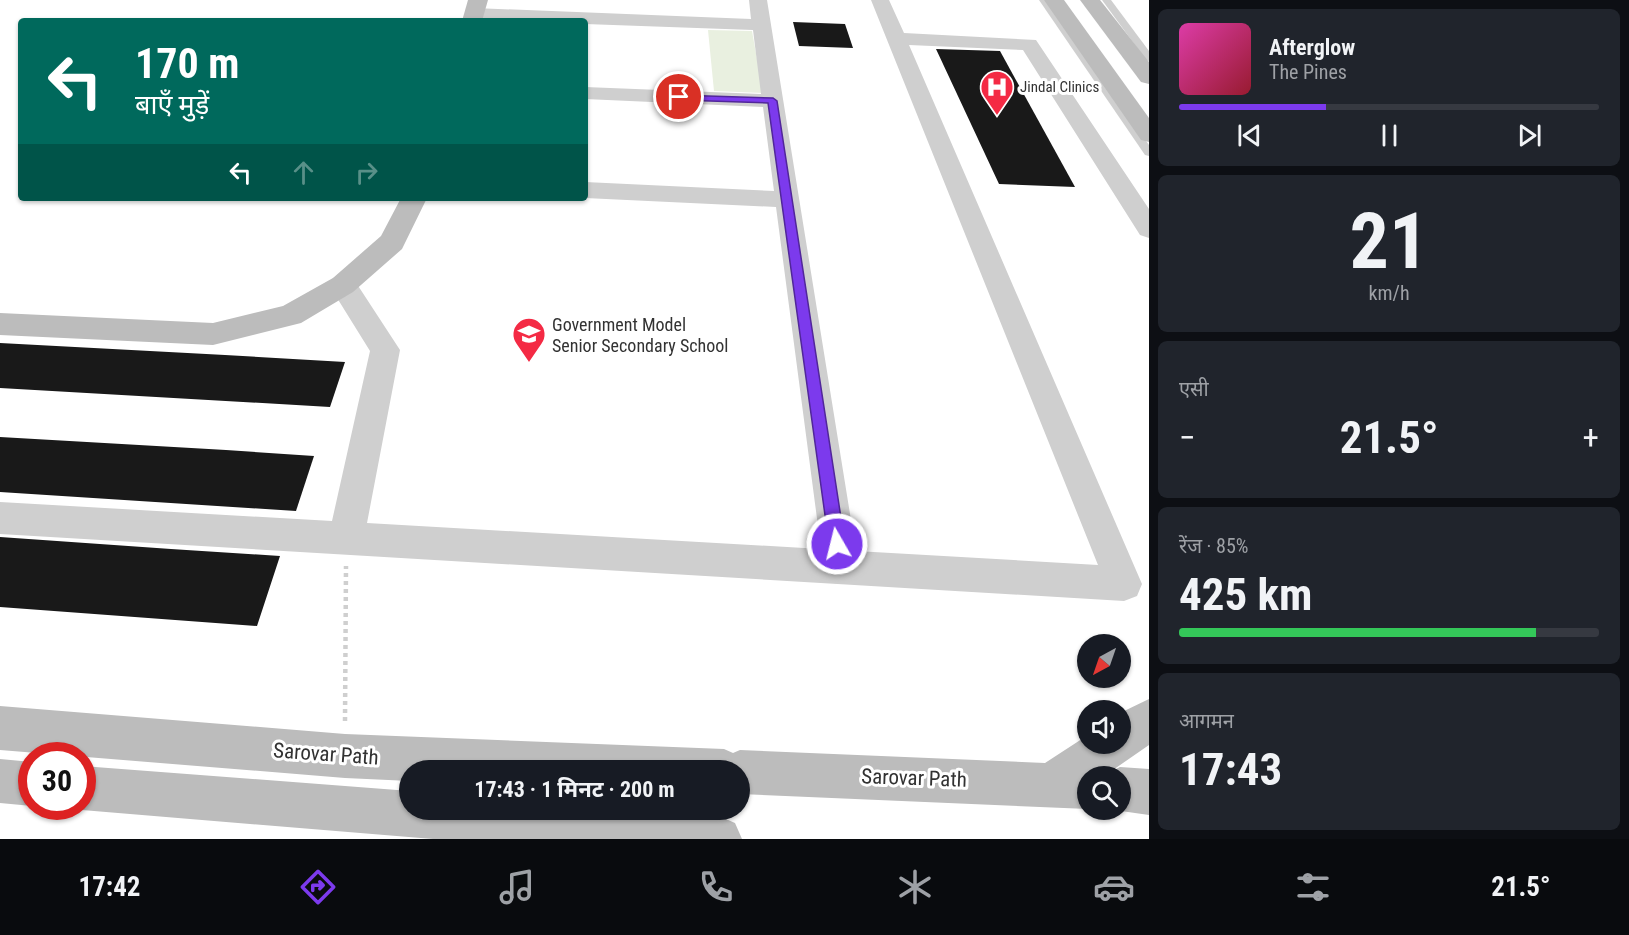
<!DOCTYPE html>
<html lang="hi">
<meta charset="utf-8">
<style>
:root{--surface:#171b24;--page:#20242c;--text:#f1f3f6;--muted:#9ea1a6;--line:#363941;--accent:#7c3aed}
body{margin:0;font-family:"Roboto Condensed","Noto Sans Devanagari",sans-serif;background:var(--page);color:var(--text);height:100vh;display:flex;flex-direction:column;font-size:22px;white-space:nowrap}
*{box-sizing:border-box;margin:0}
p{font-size:20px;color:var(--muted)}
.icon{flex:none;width:33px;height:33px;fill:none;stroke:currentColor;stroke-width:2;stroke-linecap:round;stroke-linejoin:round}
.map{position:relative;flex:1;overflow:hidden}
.panel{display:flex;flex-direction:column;gap:9px;padding:9px;background:#0d0f14;width:480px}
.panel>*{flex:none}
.top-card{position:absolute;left:18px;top:18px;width:570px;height:183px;border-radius:6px;box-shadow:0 2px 4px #0004;background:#00695c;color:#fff;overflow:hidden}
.needle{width:39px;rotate:220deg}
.controls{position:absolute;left:1077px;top:634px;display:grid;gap:12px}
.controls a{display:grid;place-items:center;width:54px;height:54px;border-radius:50%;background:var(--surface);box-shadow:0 2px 4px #0004;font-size:30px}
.speed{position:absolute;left:18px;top:742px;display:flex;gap:12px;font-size:30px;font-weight:700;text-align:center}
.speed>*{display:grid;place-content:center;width:78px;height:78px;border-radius:50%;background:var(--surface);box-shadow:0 2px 4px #0004;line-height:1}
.speed .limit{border:9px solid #d22;background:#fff;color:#111}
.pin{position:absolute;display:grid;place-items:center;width:51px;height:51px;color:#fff;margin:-26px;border:3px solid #fff;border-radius:50%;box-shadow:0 2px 6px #0007}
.me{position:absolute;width:66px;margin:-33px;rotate:352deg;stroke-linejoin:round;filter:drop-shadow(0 0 4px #0008)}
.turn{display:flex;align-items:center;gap:21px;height:126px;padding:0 18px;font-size:27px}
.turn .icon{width:78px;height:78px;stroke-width:2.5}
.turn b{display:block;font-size:42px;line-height:51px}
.lanes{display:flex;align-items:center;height:57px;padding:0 18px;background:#0003;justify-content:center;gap:30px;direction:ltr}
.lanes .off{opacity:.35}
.big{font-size:45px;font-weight:700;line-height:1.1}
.panel .widget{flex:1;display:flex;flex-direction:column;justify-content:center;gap:9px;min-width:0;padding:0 21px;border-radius:9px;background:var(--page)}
.panel .dial{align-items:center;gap:0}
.dial b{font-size:78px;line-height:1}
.song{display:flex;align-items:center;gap:18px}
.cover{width:72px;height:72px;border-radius:9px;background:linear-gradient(135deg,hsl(320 70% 55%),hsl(350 70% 35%))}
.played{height:6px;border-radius:3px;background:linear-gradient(90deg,var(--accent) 35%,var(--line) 35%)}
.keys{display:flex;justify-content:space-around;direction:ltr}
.heat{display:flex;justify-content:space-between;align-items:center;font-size:33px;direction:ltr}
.charge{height:9px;border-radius:4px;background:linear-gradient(90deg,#34c759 85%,var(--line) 0)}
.trip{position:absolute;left:399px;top:760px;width:351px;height:60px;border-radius:30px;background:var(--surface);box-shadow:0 2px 4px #0004;font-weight:700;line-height:60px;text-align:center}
.dock{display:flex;height:96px;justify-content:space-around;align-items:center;background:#090b0e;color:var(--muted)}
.dock .icon{width:42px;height:42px}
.dock .selected{color:var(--accent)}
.dock b{font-size:27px;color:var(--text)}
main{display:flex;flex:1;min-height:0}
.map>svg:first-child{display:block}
.green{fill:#e9f0e0}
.building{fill:#191919}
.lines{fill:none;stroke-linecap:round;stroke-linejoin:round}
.path{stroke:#cfcfcf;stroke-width:4.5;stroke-dasharray:4 4;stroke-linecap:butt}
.lane{fill:#cfcfcf;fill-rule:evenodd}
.street{fill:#cfcfcf;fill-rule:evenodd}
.secondary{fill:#bcbcbc;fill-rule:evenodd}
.route{fill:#7c3aed;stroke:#51269a;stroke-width:1.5}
.labels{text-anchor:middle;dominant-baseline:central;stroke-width:6;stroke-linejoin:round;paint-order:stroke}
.far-poi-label{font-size:15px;fill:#323232;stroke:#fff;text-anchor:start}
.poi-label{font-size:18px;fill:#323232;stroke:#fff;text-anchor:start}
.near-street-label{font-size:21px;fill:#323232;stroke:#fff}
</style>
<main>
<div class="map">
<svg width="1149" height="839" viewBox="0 0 1149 839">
<rect width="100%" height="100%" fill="#fff"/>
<polygon class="green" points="708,30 752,31 763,93 714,91"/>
<g class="building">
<polygon points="793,22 845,24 853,48 799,46"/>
<polygon points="936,49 1000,51 1075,187 999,184"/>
<polygon points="0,343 225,355 345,362 330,407 0,388"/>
<polygon points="0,437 226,450 314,456 296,511 0,492"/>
<polygon points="0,537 171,549 280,556 257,626 0,607"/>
</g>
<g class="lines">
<polyline class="path" points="345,721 346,566"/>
<g class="lane">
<polygon points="1039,0 1047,0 1149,145 1149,156 1145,155"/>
<polygon points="1102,0 1111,0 1149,51 1149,61 1146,60"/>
</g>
<polygon class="street" points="749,0 767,0 856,551 1098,565 871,0 889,0 904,33 1036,40 1149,209 1149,238 1140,235 1023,50 909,45 1142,584 1137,596 1124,601 0,534 0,502 332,521 370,351 329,285 333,278 343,275 353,278 400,350 367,523 821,549 776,207 585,198 585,182 774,191 763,107 585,99 585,87 761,94 753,30 585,24 585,21 474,20 465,14 474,8 751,19"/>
<g class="secondary">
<polygon points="468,0 488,0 482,21 462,21"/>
<polygon points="1044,0 1064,0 1149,118 1149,142 1141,140"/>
<polygon points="1080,0 1100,0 1149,62 1149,84 1141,82"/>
<polygon points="401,198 427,198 402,249 353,292 301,323 213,345 0,335 0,313 213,323 283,306 333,278 381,236"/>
<polygon points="1149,699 1149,745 1110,772 1120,767 1149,769 1149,815 1114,810 1120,810 1120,777 1088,777 1088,809 740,794 740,771 410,771 410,781 345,778 0,750 0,706 345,734 724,749 733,753 740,750 1045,763 1088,735 1088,744 1120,744 1120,713"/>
<polygon points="0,759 32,762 32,806 0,803"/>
<polygon points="82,766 410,791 410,810 647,810 719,816 735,823 742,839 433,839 82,810 74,807 82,807"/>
</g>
</g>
<polygon class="route" points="676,95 773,98 777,101 845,544 843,549 837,551 832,549 829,544 768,103 679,100 676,99"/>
<defs>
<symbol id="hospital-pin" viewBox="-11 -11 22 30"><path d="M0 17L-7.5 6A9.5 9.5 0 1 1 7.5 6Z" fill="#f42a44" stroke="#fff"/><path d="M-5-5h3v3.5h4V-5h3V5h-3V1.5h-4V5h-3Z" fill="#fff"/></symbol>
<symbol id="school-pin" viewBox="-11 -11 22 30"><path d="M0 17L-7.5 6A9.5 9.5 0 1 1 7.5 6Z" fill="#f42a44" stroke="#fff"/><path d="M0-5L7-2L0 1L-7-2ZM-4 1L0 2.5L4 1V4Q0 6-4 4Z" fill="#fff"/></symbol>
</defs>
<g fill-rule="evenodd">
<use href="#hospital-pin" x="978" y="68" width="38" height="52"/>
<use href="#school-pin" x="510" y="315" width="38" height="52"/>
</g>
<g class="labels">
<g class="far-poi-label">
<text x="1020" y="87">Jindal Clinics</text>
</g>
<g class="poi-label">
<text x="552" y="324">Government Model<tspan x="552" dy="21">Senior Secondary School</tspan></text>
</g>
<g class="near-street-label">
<text transform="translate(326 754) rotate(4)">Sarovar Path</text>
<text transform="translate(914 778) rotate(2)">Sarovar Path</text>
</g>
</g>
</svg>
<div class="controls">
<a><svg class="needle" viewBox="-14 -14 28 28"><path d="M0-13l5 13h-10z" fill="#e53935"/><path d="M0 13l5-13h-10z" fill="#9ea1a6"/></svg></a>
<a><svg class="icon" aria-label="sound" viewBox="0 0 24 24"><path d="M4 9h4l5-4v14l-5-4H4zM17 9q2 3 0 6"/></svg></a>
<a><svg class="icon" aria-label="search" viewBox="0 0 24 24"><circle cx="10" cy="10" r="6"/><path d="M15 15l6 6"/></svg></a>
</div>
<div class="speed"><div class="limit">30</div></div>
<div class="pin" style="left:679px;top:97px;background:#d93025"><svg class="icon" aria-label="arrive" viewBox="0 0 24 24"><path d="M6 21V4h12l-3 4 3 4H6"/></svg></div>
<svg class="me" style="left:837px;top:544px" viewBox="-20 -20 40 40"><circle r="17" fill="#7c3aed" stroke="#fff" stroke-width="3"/><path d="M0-11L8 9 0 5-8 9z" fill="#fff"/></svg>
<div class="trip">17:43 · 1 मिनट · 200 m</div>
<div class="top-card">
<div class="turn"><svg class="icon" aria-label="left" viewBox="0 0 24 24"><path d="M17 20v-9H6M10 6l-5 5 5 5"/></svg><div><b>170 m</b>बाएँ मुड़ें</div></div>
<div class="lanes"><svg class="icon" aria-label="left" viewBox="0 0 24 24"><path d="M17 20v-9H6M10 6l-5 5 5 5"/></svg><svg class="icon off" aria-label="ahead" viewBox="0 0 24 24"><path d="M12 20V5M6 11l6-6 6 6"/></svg><svg class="icon off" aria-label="right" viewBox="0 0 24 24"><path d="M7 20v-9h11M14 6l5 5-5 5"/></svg></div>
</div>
</div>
<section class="panel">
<div class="widget">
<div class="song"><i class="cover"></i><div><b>Afterglow</b><p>The Pines</p></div></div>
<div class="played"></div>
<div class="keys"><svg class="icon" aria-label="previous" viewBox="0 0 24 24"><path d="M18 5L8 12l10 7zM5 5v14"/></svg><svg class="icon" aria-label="pause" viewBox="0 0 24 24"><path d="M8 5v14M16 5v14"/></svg><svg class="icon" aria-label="next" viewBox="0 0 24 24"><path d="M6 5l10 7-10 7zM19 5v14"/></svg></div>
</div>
<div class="widget dial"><b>21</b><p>km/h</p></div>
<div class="widget"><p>एसी</p>
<div class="heat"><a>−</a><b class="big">21.5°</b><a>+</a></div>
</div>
<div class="widget"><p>रेंज · 85%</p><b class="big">425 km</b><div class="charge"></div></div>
<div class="widget"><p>आगमन</p><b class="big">17:43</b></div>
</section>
</main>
<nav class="dock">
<b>17:42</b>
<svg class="icon selected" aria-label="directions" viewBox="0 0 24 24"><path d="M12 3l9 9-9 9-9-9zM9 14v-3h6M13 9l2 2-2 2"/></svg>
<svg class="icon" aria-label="music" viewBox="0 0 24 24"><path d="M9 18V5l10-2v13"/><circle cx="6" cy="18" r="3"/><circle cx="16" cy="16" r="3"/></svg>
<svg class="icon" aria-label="phone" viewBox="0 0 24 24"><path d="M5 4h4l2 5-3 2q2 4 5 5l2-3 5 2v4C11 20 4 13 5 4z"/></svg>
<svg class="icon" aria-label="climate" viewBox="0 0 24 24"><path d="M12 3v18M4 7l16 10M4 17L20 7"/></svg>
<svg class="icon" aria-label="car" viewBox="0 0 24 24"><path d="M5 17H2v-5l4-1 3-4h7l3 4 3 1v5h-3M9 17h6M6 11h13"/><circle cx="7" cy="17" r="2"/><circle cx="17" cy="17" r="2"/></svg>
<svg class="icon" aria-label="filters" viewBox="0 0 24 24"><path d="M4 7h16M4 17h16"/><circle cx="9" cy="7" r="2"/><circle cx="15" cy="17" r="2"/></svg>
<b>21.5°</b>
</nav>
